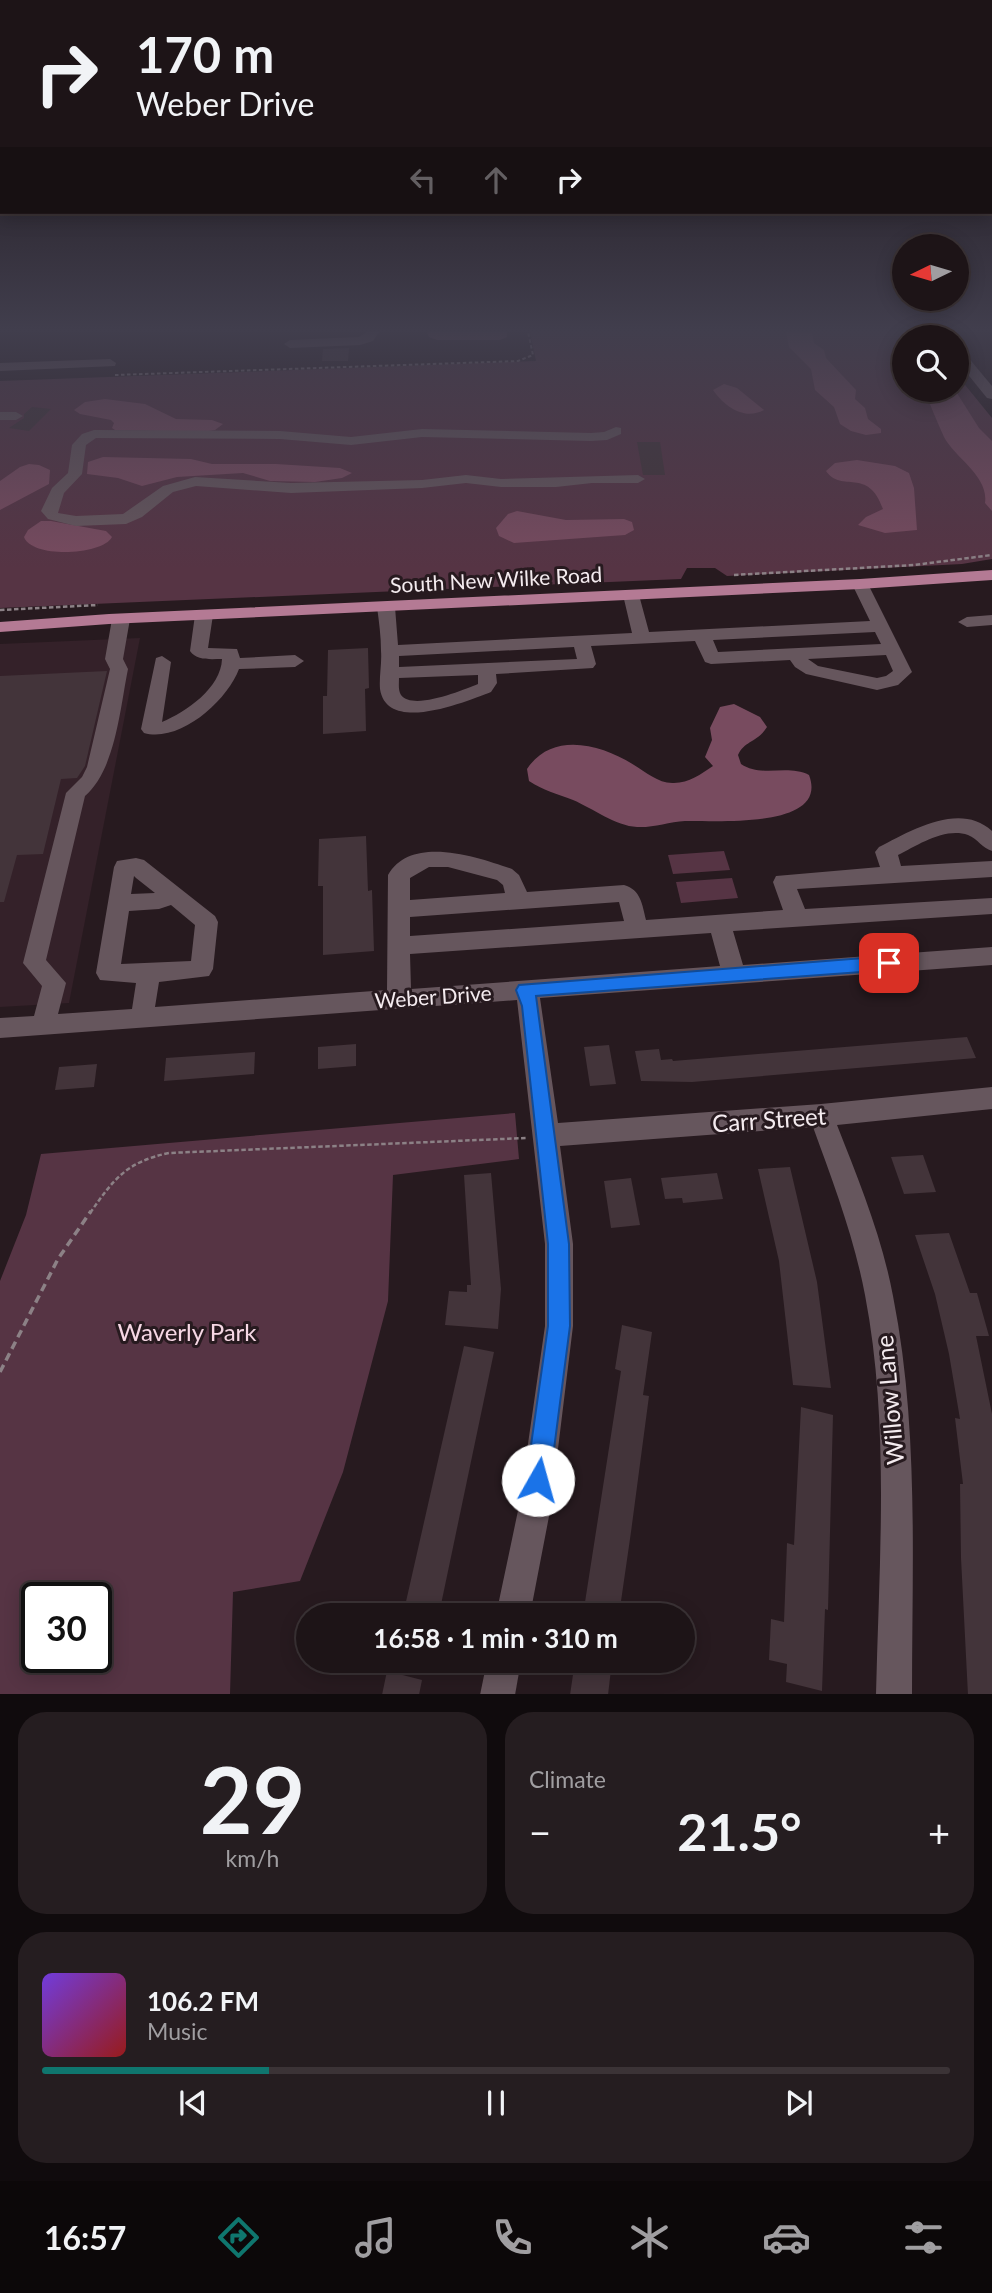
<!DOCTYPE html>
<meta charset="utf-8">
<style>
:root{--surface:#1d1417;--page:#251d20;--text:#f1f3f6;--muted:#a09ea1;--line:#3b3336;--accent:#0f766e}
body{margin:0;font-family:Lato,sans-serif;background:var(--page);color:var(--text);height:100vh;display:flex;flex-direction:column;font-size:26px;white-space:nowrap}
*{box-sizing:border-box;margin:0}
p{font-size:23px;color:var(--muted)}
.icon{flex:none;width:38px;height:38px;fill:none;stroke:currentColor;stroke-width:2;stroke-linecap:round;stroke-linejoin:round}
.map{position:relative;height:1694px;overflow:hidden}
.details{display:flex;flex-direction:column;gap:18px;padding:18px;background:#100b0d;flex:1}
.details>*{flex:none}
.top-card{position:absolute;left:0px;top:0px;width:992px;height:214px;box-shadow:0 4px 18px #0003,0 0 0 2px var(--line);background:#1d1417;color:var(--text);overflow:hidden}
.needle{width:46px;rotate:265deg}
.fabs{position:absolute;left:892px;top:234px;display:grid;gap:14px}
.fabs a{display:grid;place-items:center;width:77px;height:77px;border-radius:50%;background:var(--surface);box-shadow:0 4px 18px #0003,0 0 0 2px var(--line);font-size:35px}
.speed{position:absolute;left:21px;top:1582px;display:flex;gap:14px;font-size:35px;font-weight:700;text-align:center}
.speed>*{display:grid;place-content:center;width:91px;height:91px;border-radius:50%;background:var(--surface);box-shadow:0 4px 18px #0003,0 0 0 2px var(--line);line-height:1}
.speed .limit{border:4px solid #111;border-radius:10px;background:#fff;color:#111}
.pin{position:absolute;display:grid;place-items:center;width:60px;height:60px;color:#fff;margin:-30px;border-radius:14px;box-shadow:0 4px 10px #0006}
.me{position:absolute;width:77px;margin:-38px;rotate:7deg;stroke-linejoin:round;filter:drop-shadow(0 0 5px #0008)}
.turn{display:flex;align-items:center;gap:24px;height:147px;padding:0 21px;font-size:32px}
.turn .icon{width:91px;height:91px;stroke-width:2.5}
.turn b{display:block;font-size:49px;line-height:60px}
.lanes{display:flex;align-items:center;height:66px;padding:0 21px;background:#0003;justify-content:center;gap:35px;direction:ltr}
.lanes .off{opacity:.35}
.big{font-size:52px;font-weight:700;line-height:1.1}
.details .widget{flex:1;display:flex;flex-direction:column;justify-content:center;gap:10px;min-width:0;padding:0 24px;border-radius:28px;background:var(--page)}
.details .dial{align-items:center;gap:0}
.dial b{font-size:91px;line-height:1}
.song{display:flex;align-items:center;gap:21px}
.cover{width:84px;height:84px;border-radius:10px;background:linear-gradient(135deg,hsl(260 70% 55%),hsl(0 70% 35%))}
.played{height:7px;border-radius:4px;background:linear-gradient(90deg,var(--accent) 25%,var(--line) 25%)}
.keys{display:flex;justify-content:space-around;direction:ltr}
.heat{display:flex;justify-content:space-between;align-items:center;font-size:38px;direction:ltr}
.details .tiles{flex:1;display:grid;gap:18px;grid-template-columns:1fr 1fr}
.widget:last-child{grid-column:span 2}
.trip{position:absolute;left:296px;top:1603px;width:399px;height:70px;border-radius:35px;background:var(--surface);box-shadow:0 4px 18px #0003,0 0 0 2px var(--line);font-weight:700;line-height:70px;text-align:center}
.menu{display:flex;height:112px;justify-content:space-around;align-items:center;background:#0c0809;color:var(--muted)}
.menu .icon{width:49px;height:49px}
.menu .active{color:var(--accent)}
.menu b{font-size:32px;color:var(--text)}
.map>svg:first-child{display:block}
.built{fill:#342129}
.green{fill:#563444;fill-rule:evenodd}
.water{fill:#784b5f}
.building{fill:#43343a}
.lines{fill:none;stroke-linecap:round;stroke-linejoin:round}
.path-far2{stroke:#8c8186;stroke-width:2;stroke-dasharray:3.5 2.5;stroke-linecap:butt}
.path-far1{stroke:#8c8186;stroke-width:2.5;stroke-dasharray:4.5 2.5;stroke-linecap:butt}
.path{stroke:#8c8186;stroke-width:3.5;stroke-dasharray:8 5;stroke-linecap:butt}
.minor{fill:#66565d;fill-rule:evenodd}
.major{fill:#b47a94;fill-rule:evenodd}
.route{fill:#1a73e8;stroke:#114b97;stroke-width:2}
.labels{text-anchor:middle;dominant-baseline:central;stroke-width:6;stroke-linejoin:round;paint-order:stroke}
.street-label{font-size:21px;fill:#f4ebef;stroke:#271a1f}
.near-street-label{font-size:24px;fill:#f4ebef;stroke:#271a1f}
.near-park-label{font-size:24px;fill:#f6d7e4;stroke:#271a1f}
</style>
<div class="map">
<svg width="992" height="1695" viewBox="0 0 992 1695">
<rect width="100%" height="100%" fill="#271a1f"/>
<polygon class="built" points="140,638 69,1003 0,1007 0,644"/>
<g class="green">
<polygon points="530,332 923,332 927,338 905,338 905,390 957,390 957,375 992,418 992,559 962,564 727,576 715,568 687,568 681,579 0,608 0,381 536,361"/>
<polygon points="724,851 730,870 673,874 668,855"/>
<polygon points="732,878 738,898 681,903 676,882"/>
<path d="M515,1113L519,1159L393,1175L388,1301L343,1472L300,1581L233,1592L230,1694H0V1281L26,1215L41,1154ZM37,1598H96V1657H37Z"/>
</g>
<g class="water">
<polygon points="427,332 507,332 507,337 500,340 437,340 429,337"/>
<polygon points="786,332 812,333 814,343 824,350 826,358 856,390 855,399 865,408 868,419 881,429 881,433 866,435 851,431 840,424 834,407 815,390 811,369 789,347"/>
<path d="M724,384L737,388L764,410C744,421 724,406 713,390Z"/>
<path d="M924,390H955L979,428L992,441V511L985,503C989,476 955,458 944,437C937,422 931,406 924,390Z"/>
<polygon points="105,399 145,404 176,419 212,420 223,424 215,430 203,432 115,430 112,428 114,423 111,420 80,414 74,410 85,402"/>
<polygon points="103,457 191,459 212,464 276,464 340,468 352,473 342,478 315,482 270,481 243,473 177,477 142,486 118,478 87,474 88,462"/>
<path d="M857,460L895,466L909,473L914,488L917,530L885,533L858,525L866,517L883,509C868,466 842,494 826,471L835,463Z"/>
<polygon points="29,464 39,465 50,470 49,484 0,510 0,481 20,467"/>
<polygon points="517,511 566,520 624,519 632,522 634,530 625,535 514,543 499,536 496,528 508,514"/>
<path d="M41,521H51L106,531L112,537C103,555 32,559 24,537L28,530Z"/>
<path d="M734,704L760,717L767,727C757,743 745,740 738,755L741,764C762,778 787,764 809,775C830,830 713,820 685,821C669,822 652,828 637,827C616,826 592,808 573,800C557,794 543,790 529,781L527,769C552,731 601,744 634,765C646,772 659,784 674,783C689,783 701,774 713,766L705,757L712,740L710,728L720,707Z"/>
</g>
<g class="building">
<polygon points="349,348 348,361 322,361 323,349"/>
<polygon points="32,407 51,409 29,431 9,428 24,418 24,414"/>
<polygon points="637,442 660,442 665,475 643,475"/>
<polygon points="368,648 369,688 365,689 366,731 323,734 323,696 327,696 328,650"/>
<polygon points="107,671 85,766 77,778 61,779 43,854 17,855 4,902 0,902 0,676"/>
<polygon points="366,836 368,891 372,890 374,951 323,955 323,886 318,886 319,839"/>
<polygon points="967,1037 976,1058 692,1082 641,1081 635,1051 659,1049 661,1060 672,1059 673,1061"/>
<polygon points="356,1044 356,1066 318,1069 318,1047"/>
<polygon points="609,1045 616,1084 590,1086 584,1047"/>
<polygon points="255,1052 254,1074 164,1081 166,1058"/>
<polygon points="97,1064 94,1087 55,1090 59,1067"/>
<polygon points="923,1155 936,1192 904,1194 891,1157"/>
<polygon points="790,1167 817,1282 831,1388 793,1385 779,1261 758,1169"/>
<polygon points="491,1173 501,1289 498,1329 445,1325 449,1291 467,1292 467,1285 471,1285 464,1175"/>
<polygon points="717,1173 723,1199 683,1203 682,1198 665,1199 661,1178"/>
<polygon points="631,1178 640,1225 611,1228 604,1181"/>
<polygon points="949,1233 970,1293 977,1293 989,1336 976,1336 992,1414 992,1695 968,1695 961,1558 960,1484 963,1484 955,1418 960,1419 949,1354 935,1294 915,1235"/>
<polygon points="622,1325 652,1332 643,1395 649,1396 631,1532 619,1615 583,1615 621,1371 615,1369"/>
<polygon points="464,1346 494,1352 439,1614 405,1606"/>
<polygon points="801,1407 833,1415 828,1610 825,1609 822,1691 786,1682 787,1664 769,1660 771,1619 784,1622 787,1543 794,1545"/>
<polygon points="575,1661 612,1661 608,1695 570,1695"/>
<polygon points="387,1671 422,1680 419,1695 382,1695"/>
</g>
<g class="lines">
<polyline class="path-far2" points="115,375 518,361 533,355 528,332"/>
<g class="path-far1">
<polyline points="734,575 914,565 992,555"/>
<polyline points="0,610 98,605"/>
<path d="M90,1213C114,1179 126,1162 169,1153L526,1138"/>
</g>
<polyline class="path" points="0,1372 58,1259 91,1211"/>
<g class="minor">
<polygon points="367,332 379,332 373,341 360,345 290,348 284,344 290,340 359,337"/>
<polygon points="933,332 946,332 950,338 937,338"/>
<polygon points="957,349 962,350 992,386 992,399 987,398 957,361"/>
<polygon points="110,359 116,363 115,366 0,371 0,363"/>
<polygon points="0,412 16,412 23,416 16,420 0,420"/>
<polygon points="616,427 621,428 621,434 607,440 591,441 422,437 351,445 280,439 96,438 86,445 82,474 64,493 58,513 76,516 123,514 163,486 195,477 291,483 422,480 466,475 501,479 638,475 645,479 638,483 592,483 556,487 501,487 466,483 422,488 291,493 196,486 173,492 142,517 126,524 76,526 48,519 41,511 52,488 68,473 72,445 82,434 94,430 280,431 351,437 422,429 591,433 604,432"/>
<path d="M860,579L868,584L912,672L898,685L877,690L806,674L795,667L790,660L711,664L705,662L695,641L591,646L596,664L593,668L496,674L497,683L491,692C467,701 387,735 380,689C379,677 382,663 381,651C381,636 379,622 377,607L386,602L395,607L398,645L632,633L623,595L631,590L639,595L649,632L870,621L852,584ZM875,632L881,644L718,652L713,640ZM574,647L577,659L399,667V656ZM886,655L893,671L886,676L877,678L818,666L808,659ZM478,675V684C463,690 413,711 401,695C398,690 399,684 399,678Z"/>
<path d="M204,610L213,615L208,648L237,649L240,658L295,655L304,661L295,667L239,669C227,701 180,743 144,733L141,729L156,658L162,656L171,662L162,722C186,712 221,688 222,659C211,659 197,661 190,651L195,615Z"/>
<path d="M121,614L130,619L123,659L128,669C120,708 116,769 85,796L46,960L66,983L58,1014L132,1009L136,983L100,980L96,973L114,867L117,861L136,858L144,860L215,916L218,922L213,969L209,976L159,982L155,1007L387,990L388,875C411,834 478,857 512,869L519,875L527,892L624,885C641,890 642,904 646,920L783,910L773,882L776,876L880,867L875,852L879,847C910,831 960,801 992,831V851C982,848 978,839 968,835C945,827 918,845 898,855L901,866L992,861V877L797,889L805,909L992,898V914L733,931L743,965L992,947V965L540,998L558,1123L821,1104L992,1087V1109L837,1125C859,1181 882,1237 893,1296C919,1427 912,1562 912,1695H876C879,1562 890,1426 865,1295C854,1237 833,1182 813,1127L560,1146L573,1244V1326L551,1506L530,1615H496L519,1506L545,1326V1244L517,1000L0,1038V1018L34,1016L42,986L23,963L66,793L82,777L87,767L110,669L105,659L112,619ZM429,867H448L497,880L503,885L505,893L410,900V878ZM134,876L136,878L155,893L131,894ZM619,902L624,921L410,936V917ZM171,905L195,925L191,961L121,964L129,911L159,909ZM711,933L720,966L411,989L410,954Z"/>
<polygon points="992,615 992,625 967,627 958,622 967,617"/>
<polygon points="487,1661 521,1661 515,1695 480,1695"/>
</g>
<polygon class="major" points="992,570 992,580 860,589 109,624 0,632 0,622 109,614 860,579"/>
</g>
<linearGradient id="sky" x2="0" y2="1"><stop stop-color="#150e11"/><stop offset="0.58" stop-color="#413e4d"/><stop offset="1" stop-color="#413e4d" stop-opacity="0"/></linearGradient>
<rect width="992" height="569" fill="url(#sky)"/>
<polygon class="route" points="889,956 895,958 898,963 895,968 889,970 536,996 569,1244 570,1326 550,1480 547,1489 538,1492 530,1489 526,1480 548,1326 548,1244 522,1006 516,990 519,985"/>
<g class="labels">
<g class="street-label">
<text transform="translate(496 579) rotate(-3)">South New Wilke Road</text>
<text transform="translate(433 996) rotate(-4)">Weber Drive</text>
</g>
<g class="near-street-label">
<text transform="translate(769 1119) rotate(-4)">Carr Street</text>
<text transform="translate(889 1400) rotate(-95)">Willow Lane</text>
</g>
<g class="near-park-label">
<text x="187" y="1331">Waverly Park</text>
</g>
</g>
</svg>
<div class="fabs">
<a><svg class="needle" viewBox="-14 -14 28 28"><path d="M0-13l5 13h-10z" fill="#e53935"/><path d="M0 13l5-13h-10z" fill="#a09ea1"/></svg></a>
<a><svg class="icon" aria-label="search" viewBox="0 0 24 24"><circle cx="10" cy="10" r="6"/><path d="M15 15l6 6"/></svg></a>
</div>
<div class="speed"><div class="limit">30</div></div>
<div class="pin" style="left:889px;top:963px;background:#d93025"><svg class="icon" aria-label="arrive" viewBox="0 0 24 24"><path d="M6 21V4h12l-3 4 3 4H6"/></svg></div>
<svg class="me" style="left:538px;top:1480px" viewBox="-20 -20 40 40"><circle r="19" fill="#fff"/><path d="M0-13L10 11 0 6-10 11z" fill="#1a73e8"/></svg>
<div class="trip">16:58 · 1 min · 310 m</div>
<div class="top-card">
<div class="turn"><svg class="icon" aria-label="right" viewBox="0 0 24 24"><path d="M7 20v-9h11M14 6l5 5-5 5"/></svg><div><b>170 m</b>Weber Drive</div></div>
<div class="lanes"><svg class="icon off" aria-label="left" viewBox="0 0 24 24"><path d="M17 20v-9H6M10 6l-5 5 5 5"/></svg><svg class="icon off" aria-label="ahead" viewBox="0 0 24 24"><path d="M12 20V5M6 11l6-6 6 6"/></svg><svg class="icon" aria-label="right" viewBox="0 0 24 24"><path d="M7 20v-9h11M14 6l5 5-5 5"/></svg></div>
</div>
</div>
<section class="details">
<div class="tiles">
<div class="widget dial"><b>29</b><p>km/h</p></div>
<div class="widget"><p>Climate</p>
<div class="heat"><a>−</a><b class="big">21.5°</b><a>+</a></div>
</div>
<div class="widget">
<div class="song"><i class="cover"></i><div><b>106.2 FM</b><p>Music</p></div></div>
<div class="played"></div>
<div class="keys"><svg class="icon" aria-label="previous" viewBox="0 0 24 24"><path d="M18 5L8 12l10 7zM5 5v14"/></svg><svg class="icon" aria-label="pause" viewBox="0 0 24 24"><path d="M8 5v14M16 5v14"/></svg><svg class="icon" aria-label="next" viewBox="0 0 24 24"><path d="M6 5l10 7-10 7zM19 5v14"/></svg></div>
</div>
</div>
</section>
<nav class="menu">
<b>16:57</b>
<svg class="icon active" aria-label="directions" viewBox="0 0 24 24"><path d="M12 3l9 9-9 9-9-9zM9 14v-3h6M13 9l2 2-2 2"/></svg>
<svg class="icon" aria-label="music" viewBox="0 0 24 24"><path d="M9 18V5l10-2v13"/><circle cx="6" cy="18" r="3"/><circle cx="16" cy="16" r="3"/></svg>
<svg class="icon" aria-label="phone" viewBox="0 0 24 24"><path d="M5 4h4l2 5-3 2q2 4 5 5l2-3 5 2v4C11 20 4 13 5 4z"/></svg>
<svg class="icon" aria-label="climate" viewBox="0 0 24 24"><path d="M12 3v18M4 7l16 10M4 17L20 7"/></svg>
<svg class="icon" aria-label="car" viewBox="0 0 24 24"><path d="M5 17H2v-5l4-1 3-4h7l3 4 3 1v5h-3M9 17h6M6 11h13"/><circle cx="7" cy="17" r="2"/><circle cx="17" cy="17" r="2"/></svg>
<svg class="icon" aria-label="filters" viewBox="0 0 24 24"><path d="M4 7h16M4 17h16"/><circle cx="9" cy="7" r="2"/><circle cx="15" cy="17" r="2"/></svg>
</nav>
